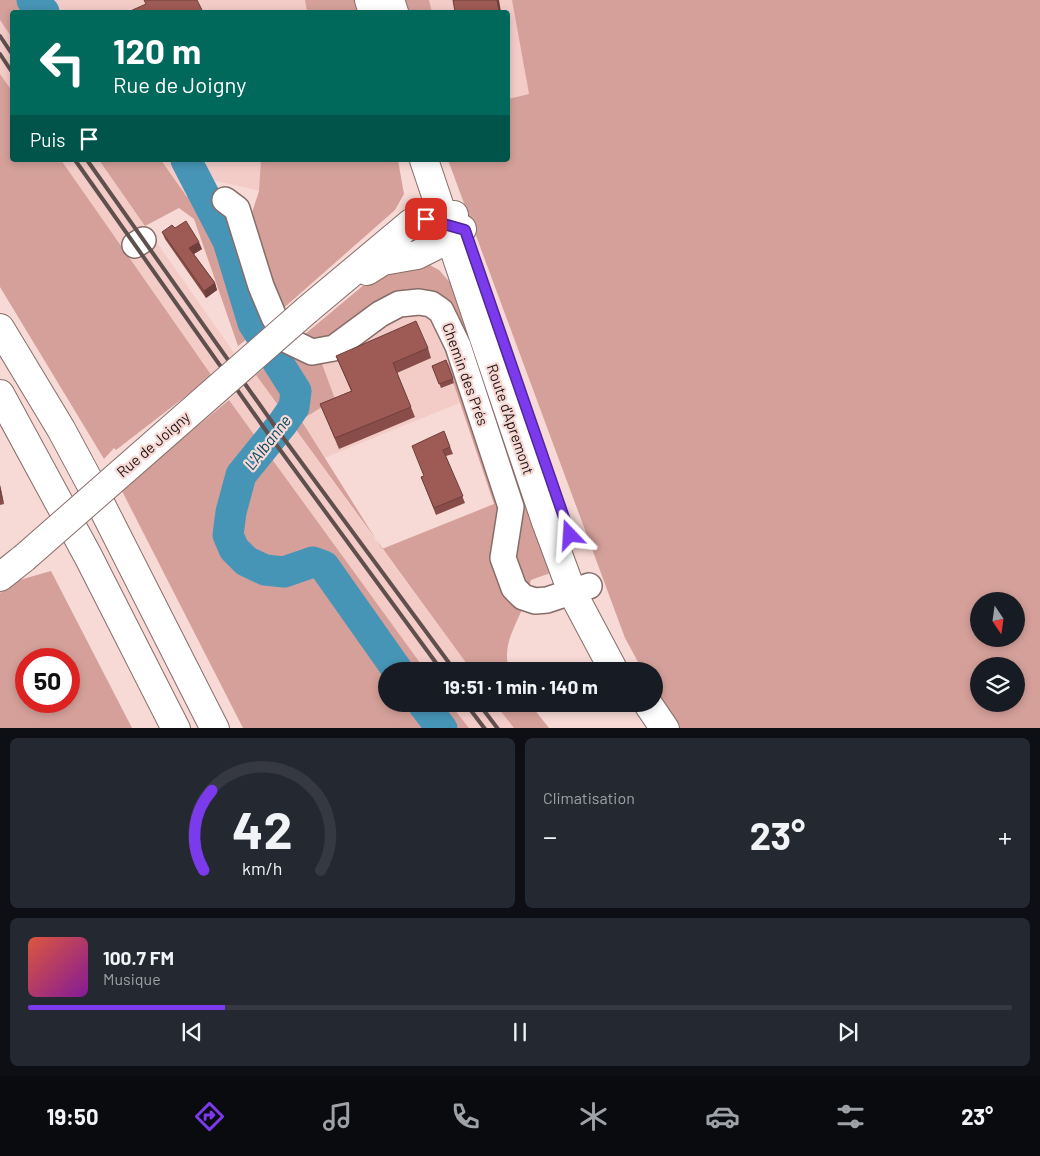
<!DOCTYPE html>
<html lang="fr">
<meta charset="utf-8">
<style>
:root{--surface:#171b24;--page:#242831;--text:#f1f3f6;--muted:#9ea1a6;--line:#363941;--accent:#7c3aed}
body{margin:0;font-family:Barlow,sans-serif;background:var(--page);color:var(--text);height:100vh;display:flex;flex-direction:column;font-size:19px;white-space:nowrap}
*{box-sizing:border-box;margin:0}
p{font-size:16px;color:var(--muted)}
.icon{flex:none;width:28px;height:28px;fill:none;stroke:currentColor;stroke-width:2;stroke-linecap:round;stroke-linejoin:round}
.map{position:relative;height:728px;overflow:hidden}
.sheet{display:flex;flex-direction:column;gap:10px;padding:10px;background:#0d0f14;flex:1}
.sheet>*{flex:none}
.hud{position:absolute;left:10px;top:10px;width:500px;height:152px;border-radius:5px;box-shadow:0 2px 8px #0003;background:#00695c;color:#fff;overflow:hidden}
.needle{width:32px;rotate:167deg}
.controls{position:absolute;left:970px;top:592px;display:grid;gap:10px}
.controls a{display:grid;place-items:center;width:55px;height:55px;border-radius:50%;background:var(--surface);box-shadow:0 2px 8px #0003;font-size:25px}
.speed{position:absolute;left:15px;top:648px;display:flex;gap:10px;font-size:25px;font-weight:700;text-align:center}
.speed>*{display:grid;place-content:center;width:65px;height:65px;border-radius:50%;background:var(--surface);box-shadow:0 2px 8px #0003;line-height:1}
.speed .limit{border:8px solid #d22;background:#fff;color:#111}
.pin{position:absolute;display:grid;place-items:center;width:42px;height:42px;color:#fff;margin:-21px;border-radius:10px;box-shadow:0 2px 8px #0006}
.me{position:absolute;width:55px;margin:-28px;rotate:340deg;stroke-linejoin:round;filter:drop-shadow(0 0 4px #0008)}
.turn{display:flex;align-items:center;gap:18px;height:105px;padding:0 20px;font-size:22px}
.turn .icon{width:65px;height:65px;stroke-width:2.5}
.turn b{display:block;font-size:35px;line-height:42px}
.then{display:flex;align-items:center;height:48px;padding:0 20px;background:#0003;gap:10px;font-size:19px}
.big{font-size:38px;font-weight:700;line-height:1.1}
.sheet .widget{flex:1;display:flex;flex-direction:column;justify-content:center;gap:8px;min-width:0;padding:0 18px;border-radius:8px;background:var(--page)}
.sheet .dial{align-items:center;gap:0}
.dial svg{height:130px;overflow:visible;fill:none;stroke:var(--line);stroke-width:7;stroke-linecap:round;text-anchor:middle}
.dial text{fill:var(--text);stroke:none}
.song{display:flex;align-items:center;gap:15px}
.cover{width:60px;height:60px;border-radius:8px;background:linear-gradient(135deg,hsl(10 70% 55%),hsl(290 70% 35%))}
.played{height:5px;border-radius:2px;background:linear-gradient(90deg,var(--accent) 20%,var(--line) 20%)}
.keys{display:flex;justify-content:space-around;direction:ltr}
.heat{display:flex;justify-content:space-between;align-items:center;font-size:28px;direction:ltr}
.sheet .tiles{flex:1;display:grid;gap:10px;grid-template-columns:1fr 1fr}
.widget:last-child{grid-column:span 2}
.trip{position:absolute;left:378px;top:662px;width:285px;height:50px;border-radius:25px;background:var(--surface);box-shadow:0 2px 8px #0003;font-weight:700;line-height:50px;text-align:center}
.tabs{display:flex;height:80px;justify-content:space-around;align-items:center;background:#090b0e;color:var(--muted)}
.tabs .icon{width:35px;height:35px}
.tabs .current{color:var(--accent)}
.tabs b{font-size:22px;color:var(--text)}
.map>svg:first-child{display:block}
.built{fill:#f3ccc8}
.green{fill:#d5a09a;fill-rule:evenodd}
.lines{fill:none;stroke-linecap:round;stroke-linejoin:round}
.river{stroke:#4795b6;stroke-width:31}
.minor-casing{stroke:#876d69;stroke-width:28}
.major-casing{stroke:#876d69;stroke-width:30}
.highway-casing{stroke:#876d69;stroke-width:30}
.minor{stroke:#fff;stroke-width:25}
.major{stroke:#fff;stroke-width:28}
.highway{stroke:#fff;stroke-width:28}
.rail{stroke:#5f4f4d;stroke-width:4}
.major-bridge-casing{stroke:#876d69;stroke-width:30;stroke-linecap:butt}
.major-bridge{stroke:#fff;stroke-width:28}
.wall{fill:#884d48}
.shaded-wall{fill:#6f3f3b}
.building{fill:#9e5a54;stroke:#6f3f3b}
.route-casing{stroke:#51269a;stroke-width:12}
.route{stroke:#7c3aed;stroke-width:9}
.labels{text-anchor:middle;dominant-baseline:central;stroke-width:4.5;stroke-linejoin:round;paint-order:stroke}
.street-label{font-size:15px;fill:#1e1413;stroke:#f7d9d5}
.water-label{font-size:16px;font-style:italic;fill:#034860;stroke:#f7d9d5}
</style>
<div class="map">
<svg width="1040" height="729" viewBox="0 0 1040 729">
<rect width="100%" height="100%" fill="#f7d9d5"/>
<g class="built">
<polygon points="51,0 305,0 307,12 59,12"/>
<polygon points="429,0 512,0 529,94 508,99 508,12 432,12"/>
<polygon points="0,20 12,38 12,91 0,74"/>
<polygon points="61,160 99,160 237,357 212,376"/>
<polygon points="161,160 261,160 260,191 212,180 187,197"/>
<polygon points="405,309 433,316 453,361 447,364 462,402 324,458 301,420 335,399 321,364 336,359"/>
<polygon points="256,375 382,549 472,671 426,671 350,569 229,400"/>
<polygon points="450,704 495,704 514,728 469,728"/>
</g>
<g class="green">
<polygon points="0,0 51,0 59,12 12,12 12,38 0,20"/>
<polygon points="305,0 356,0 359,12 307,12"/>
<polygon points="398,0 429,0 432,12 402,12"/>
<path d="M512,0H1040V728H678L654,691V671H643L625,638L448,160H508V99L529,94ZM979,601H1016V639H979ZM979,666H1016V704H979Z"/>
<polygon points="0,74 12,91 12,160 61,160 212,376 116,450 114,448 104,459 0,287"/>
<polygon points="99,160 161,160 187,197 212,180 240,230 270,321 238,346 194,219 179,208 145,226"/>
<polygon points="261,160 398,160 404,194 395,210 278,313 249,222 259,191"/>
<path d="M426,263L439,270L453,286L553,572L531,580C528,589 526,598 523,607C514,629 501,648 510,671H472L256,375L383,269ZM436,294L448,302L453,361L447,364L494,504L382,549L301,420L335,399L322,364L351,328Z"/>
<polygon points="229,400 426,671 386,671 386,704 450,704 469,728 243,728 121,489"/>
<path d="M51,571L132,728H0V593L9,583ZM26,659H69V701H26Z"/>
<polygon points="495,704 530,704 549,728 514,728"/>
</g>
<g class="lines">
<g class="river">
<polyline points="32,0 44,12"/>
<polyline points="186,160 228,241 253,323 296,391 294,407 283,423 241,475 231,512 228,535 234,549 246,561 265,570 284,572 313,562 324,566 398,671"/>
<polyline points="423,704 442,729"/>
</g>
<defs>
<g id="minor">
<polyline points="225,200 237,209 261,286 274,317 289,341 312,352 334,348 380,314 399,304 419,302 431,304 441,311 458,346 511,507 503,558 514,588 523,597 535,601 547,600 589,586"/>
<polyline points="135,245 143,240"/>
</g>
<g id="major">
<polyline points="369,0 373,12"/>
<polyline points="390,0 394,12"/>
<polyline points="424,160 546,522 572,592 614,671"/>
<polyline points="367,271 383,261 417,255 433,247 454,215"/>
<polyline points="307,310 411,223 426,219 462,229"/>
<polyline points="0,577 24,558"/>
<polyline points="648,704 665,729"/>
</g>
<g id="highway">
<polyline points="0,328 61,429 89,481 215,729"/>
<polyline points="0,394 88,556 176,729"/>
</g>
</defs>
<use href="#minor" class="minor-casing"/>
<use href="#major" class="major-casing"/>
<use href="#highway" class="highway-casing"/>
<use href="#minor" class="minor"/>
<use href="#major" class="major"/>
<use href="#highway" class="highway"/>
<g class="rail">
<polyline points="0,36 12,54"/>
<polyline points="0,54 12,72"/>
<polyline points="75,160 267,432 442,671"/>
<polyline points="87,160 279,432 455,671"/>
<polyline points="466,704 485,729"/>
<polyline points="479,704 498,729"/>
</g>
<defs>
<polyline id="major-bridge" points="24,558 307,310"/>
</defs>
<use href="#major-bridge" class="major-bridge-casing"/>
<use href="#major-bridge" class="major-bridge"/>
</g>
<g class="wall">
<polygon points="175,228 202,249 194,254 215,283 217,290 206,298 165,239 162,232"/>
<polygon points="428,348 431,358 397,373 415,417 339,449 320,404 351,391 336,356"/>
<polygon points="446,360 454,383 441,388 432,366"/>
<polygon points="444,431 453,454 446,456 465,503 436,515 421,477 424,476"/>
<polygon points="0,485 4,504 0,505"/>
</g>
<g class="shaded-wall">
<polygon points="497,0 499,0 501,12 499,12"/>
<polygon points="199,242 202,249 192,255 189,248"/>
<polygon points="215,283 217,290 206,298 204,291"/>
<polygon points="0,485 4,504 0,492"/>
</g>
<g class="building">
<polygon points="144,0 197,0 203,12 128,12 146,4"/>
<polygon points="453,0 497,0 499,12 455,12"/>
<polygon points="186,221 199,242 189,248 215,283 204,291 162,232 172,225 175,228"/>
<polygon points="416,321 428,348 393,363 411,407 335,438 320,404 352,391 336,356"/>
<polygon points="446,360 453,379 439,384 432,366"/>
<polygon points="444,431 450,447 443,450 463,496 434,508 421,477 424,476 412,446"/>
</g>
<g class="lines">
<defs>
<polyline id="route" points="426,219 465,230 570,535"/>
</defs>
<use href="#route" class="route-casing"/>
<use href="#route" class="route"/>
</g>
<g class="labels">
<g class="street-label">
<text transform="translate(466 374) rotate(70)">Chemin des Prés</text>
<text transform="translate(511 419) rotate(71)">Route d'Apremont</text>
<text transform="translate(153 444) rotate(-41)">Rue de Joigny</text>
</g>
<g class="water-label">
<text transform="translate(267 442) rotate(-52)">L'Albanne</text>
</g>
</g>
</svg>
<div class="controls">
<a><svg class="needle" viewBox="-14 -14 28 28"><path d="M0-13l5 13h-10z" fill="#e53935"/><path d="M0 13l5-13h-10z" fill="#9ea1a6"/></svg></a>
<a><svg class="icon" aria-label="layers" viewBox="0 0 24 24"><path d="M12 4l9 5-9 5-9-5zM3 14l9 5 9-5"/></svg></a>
</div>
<div class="speed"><div class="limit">50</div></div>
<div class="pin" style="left:426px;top:219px;background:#d93025"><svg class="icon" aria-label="arrive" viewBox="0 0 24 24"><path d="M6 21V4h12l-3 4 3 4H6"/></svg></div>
<svg class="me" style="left:570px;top:535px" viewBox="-20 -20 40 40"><path d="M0-17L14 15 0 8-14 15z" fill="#7c3aed" stroke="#fff" stroke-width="4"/></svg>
<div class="trip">19:51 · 1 min · 140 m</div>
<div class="hud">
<div class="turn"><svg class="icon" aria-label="left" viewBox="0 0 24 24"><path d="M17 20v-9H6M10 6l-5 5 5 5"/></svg><div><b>120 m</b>Rue de Joigny</div></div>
<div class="then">Puis<svg class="icon" aria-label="arrive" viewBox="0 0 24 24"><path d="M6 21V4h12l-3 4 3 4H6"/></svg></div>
</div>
</div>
<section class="sheet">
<div class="tiles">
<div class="widget dial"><svg viewBox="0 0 100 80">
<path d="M14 69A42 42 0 1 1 86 69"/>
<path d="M14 69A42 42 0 0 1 19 20" stroke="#7c3aed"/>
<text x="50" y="56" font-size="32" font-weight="700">42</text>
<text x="50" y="72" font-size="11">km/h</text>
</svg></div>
<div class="widget"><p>Climatisation</p>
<div class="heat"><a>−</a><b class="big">23°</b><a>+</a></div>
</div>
<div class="widget">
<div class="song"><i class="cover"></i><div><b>100.7 FM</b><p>Musique</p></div></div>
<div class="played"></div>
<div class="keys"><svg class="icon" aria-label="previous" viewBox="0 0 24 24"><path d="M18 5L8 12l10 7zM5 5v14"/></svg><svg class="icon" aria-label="pause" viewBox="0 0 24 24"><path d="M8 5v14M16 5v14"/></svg><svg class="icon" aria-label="next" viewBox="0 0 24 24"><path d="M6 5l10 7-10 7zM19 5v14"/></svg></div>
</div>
</div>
</section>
<nav class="tabs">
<b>19:50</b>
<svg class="icon current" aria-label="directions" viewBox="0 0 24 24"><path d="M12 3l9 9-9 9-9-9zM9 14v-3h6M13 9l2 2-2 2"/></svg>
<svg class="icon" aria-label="music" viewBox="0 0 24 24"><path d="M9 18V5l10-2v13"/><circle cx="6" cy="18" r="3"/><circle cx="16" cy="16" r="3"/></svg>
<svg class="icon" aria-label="phone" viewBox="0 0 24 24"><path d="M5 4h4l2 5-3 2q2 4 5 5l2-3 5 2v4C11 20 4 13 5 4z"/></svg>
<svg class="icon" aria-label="climate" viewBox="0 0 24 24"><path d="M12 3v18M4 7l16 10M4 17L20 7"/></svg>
<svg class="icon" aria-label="car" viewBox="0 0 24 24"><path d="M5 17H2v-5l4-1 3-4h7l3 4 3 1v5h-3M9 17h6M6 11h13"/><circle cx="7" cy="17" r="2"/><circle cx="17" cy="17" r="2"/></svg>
<svg class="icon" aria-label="filters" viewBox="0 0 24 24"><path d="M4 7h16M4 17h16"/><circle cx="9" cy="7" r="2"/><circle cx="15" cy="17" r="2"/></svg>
<b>23°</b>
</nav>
